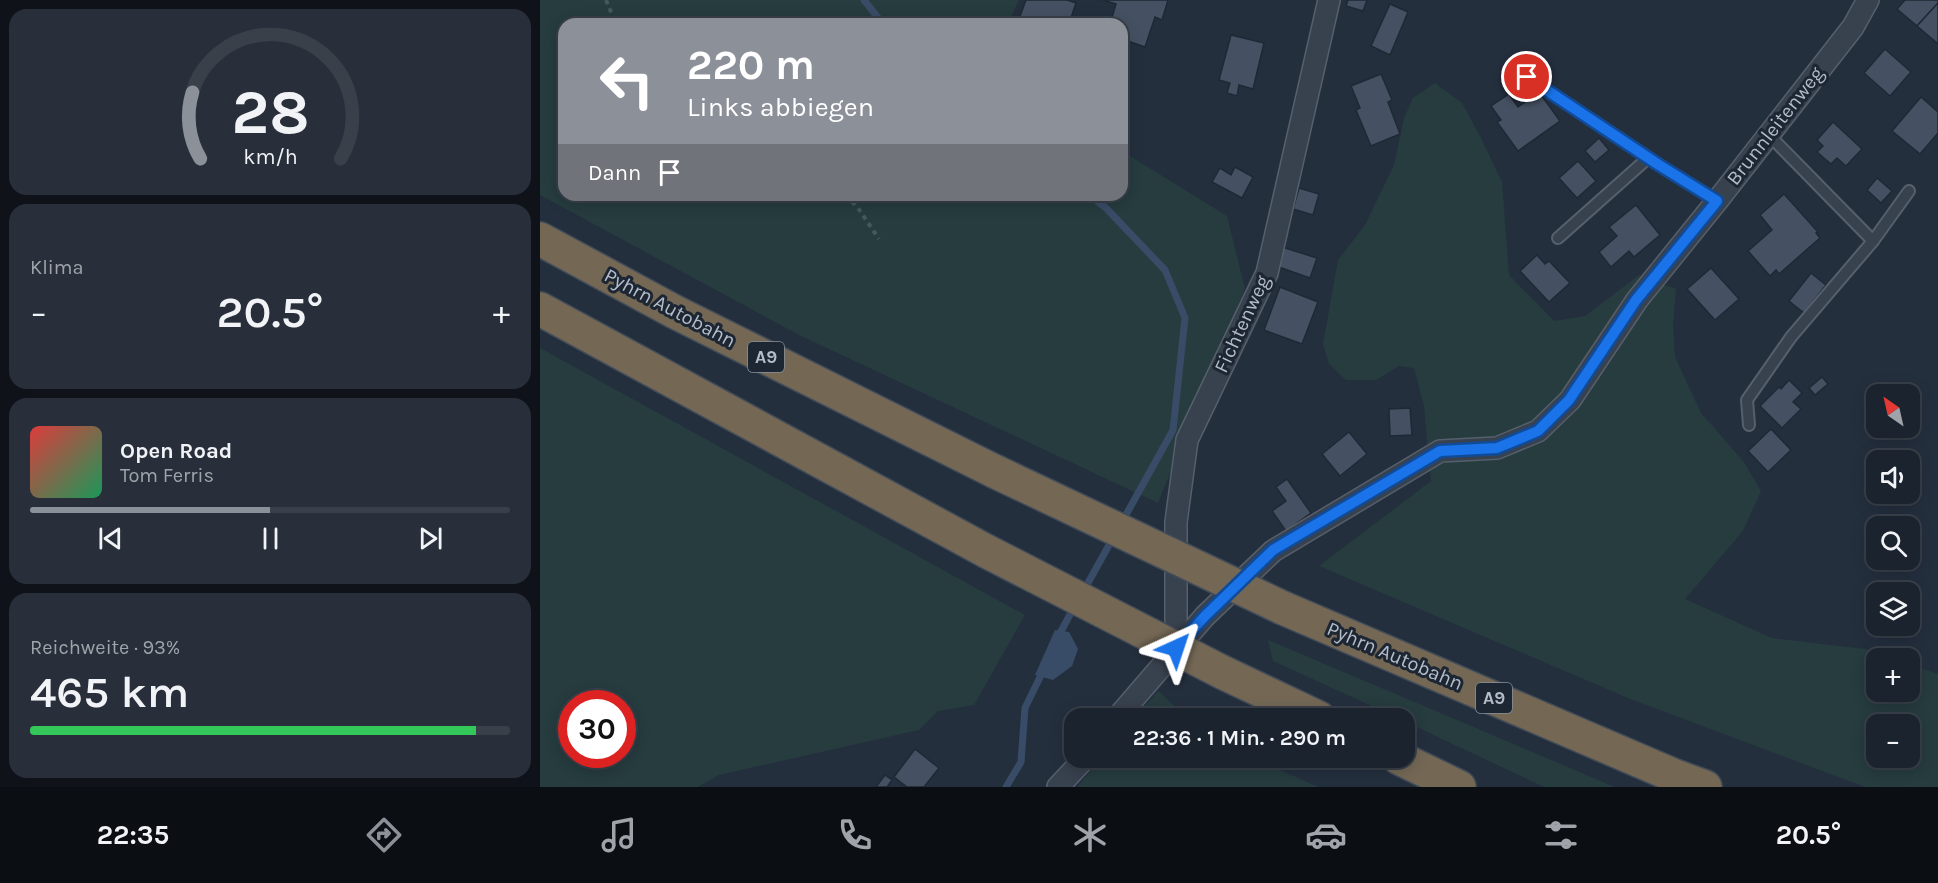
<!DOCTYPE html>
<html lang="de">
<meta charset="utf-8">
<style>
:root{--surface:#1b232e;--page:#282f3a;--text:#f1f3f6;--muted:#a0a4aa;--line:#39404a;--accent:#8c9099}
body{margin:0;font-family:Karla,sans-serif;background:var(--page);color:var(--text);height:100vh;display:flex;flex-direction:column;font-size:22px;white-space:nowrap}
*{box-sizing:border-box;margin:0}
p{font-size:20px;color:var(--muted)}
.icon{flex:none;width:33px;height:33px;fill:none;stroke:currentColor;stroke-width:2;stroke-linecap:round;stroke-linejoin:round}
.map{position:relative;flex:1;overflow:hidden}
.sheet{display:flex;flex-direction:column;gap:9px;padding:9px;background:#0f1319;width:540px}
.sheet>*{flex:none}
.hud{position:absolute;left:18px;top:18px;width:570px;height:183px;border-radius:18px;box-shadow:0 3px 15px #0003,0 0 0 2px var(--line);background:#8c9099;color:#fff;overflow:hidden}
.needle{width:39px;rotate:326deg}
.fabs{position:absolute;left:1326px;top:384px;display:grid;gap:12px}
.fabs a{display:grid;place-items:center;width:54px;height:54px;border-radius:12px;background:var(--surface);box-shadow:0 3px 15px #0003,0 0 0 2px var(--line);font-size:30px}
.speed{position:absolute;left:18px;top:690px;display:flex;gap:12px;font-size:30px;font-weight:700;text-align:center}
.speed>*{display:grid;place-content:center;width:78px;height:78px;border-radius:50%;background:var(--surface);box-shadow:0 3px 15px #0003,0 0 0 2px var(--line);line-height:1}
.speed .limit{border:9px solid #d22;background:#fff;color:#111}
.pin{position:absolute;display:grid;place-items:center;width:51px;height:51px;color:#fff;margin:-26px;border:3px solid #fff;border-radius:50%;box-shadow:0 2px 6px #0007}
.me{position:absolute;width:66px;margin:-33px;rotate:42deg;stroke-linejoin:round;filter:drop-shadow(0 0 4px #0008)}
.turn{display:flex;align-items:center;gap:21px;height:126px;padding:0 30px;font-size:27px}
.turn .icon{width:78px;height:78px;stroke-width:2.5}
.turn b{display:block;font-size:42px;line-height:51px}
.then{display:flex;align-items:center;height:57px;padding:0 30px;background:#0003;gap:12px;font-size:22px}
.big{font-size:45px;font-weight:600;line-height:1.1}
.sheet .card{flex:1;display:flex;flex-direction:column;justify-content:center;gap:9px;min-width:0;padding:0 21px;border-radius:18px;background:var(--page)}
.sheet .dial{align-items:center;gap:0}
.dial svg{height:156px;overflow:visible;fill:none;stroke:var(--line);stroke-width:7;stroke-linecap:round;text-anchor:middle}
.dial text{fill:var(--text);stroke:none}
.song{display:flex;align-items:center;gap:18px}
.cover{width:72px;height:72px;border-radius:9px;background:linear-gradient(135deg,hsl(0 70% 55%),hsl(150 70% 35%))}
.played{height:6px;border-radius:3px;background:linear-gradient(90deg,var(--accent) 50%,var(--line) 50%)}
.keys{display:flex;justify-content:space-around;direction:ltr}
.heat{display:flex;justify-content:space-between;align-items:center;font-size:33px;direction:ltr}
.charge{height:9px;border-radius:4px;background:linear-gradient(90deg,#34c759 93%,var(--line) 0)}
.trip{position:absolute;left:524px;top:708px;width:351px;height:60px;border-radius:18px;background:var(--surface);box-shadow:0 3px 15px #0003,0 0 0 2px var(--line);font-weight:600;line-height:60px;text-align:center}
.dock{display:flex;height:96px;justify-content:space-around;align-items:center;background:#0b0e12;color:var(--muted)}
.dock .icon{width:42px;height:42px}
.dock .selected{color:var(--accent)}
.dock b{font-size:27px;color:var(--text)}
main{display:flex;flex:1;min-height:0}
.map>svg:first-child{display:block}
.green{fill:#263c3f;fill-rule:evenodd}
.water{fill:#394c67}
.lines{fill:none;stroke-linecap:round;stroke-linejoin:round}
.stream{stroke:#394c67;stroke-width:7}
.building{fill:#455162;stroke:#1f2835;stroke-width:1.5}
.lane-casing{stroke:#565f6c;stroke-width:14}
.street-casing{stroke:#565f6c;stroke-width:24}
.highway-casing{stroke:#434c59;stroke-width:36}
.path{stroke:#44595c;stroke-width:4;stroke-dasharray:4.5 4.5;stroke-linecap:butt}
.lane{stroke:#38414e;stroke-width:10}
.street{stroke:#38414e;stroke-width:21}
.highway{stroke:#746855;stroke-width:33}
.highway-bridge-casing{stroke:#434c59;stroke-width:36;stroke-linecap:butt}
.highway-bridge{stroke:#746855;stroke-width:33}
.route-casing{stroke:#114b97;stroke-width:15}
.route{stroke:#1a73e8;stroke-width:10}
.labels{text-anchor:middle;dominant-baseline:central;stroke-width:6;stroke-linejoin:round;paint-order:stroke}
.shield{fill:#1d2633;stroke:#878f9c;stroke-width:1.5}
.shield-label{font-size:18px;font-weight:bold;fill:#b4bcc9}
.street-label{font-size:20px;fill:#b4bcc9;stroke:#1d2633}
</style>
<main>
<section class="sheet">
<div class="card dial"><svg viewBox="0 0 100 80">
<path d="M14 69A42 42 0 1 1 86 69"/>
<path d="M14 69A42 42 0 0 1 10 35" stroke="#8c9099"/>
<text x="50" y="56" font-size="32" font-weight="700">28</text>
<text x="50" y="72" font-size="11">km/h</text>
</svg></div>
<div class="card"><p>Klima</p>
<div class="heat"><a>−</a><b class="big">20.5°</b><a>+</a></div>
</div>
<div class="card">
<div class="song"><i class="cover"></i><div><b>Open Road</b><p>Tom Ferris</p></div></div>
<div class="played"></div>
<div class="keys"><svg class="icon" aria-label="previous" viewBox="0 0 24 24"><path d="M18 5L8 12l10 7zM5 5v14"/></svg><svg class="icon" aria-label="pause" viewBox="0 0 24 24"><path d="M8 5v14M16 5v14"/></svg><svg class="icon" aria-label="next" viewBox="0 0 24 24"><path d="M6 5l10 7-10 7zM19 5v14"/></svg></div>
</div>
<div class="card"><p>Reichweite · 93%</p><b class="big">465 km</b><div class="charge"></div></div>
</section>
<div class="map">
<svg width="1398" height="787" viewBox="0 0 1398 787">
<rect width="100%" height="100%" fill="#242f3e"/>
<g class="green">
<polygon points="0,0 479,0 468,24 24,24 24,195 582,195 582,151 687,216 705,289 618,503 259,335 0,195"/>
<path d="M895,83L922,103L940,136L962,182L969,275L1014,321L1045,316L1099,275L1136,289L1133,323L1135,357L1161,413L1204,462L1221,491L1203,531L1145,599L1232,638L1325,649L1353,658H1336V692H1370V664L1398,674V787H1325L1088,698L779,566L891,481L884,406L874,368L859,366L836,380H806L789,364L783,344L798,260L825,225L854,165L864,118L873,98ZM1336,724H1370V758H1336Z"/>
<path d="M0,348L485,615L434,705L398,711L379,730L179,775L158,787H0ZM32,704H82V754H32Z"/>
<polygon points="728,640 1075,787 1004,787 864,721 864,718 858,718 733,661"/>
<polygon points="618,691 648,718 595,718"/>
<polygon points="562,758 714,758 778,787 537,787"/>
</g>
<polygon class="water" points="515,630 529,632 538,649 532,666 513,680 495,675"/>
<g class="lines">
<g class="stream">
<polyline points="324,0 343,24"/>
<polyline points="549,195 566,208 625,270 645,318 633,430 582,522"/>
<polyline points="543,592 574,536"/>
<polyline points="518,637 534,607"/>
<polyline points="466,787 481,762 485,708 504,669"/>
</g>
</g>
<g class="building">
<polygon points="486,0 527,0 536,3 529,24 477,24"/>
<polygon points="563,0 628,0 622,20 615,17 605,47 582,39 582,24 570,24 576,4"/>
<polygon points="808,0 827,0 823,11 806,6"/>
<polygon points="1365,0 1398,0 1398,3 1377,26 1357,9"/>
<polygon points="1398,3 1398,44 1377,26"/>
<polygon points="850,4 868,12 850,55 831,46"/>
<polygon points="691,35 724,43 713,89 699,85 697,96 687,93 690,83 679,80"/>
<polygon points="1345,49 1371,72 1350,96 1324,73"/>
<polygon points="841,74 852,100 848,102 860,134 831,146 816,110 820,108 811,86"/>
<polygon points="999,92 1020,121 978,151 957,122 961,120 951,106 969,94 978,107"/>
<polygon points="1381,97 1398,112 1398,133 1380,154 1352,131"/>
<polygon points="1293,122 1322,149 1306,166 1297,158 1291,164 1277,152 1283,146 1277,140"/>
<polygon points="1059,138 1069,150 1055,162 1045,151"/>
<polygon points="1038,161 1056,181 1037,198 1019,178"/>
<polygon points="695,167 713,177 702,198 672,182 680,168 691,175"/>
<polygon points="1337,178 1352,191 1341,203 1327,190"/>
<polygon points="759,188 779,194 773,215 753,209"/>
<polygon points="1244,194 1278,232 1276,233 1280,238 1239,274 1236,270 1230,276 1208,251 1232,230 1220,215"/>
<polygon points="1096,205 1120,235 1094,257 1089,251 1071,267 1059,252 1077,236 1069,227"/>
<polygon points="742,247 777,258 770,278 736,266"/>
<polygon points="997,255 1005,264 1009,261 1030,283 1009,302 980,271"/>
<polygon points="1171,268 1199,299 1175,320 1147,289"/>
<polygon points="1271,273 1286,285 1264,313 1249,301"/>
<polygon points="740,287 778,302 762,344 724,330"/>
<polygon points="1282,377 1288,384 1275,395 1269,388"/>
<polygon points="1249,380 1262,393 1253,402 1261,409 1242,428 1220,406 1239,387 1241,389"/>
<polygon points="870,408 872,435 850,436 849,409"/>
<polygon points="1231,429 1251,450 1228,472 1208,451"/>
<polygon points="809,432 827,454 800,476 782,454"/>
<polygon points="747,479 771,513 746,531 732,511 746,501 736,487"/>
<polygon points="375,749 399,768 384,787 367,787 354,777"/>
<polygon points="345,775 352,780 347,787 336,787"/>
</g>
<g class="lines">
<defs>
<g id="lane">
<polyline points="987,77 1119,165 1177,201"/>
<polyline points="1229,135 1333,241"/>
<polyline points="1018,238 1108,158"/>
<polyline points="1209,425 1207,400 1251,337 1333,241 1369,191"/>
</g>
<g id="street">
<polyline points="636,648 636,522 647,440 727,273 789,0"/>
<polyline points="577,718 665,616 733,551 900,451 957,448 998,431 1030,400 1097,300 1177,201 1313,27 1328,0"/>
<polyline points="518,787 545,758"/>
</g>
<g id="highway">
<polyline points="0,239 135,312 454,471"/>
<polyline points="0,309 446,551"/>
<polyline points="743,608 1135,776 1165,787"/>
<polyline points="682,672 779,718"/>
<polyline points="859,758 919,787"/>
</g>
</defs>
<use href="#lane" class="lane-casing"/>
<use href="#street" class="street-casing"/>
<use href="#highway" class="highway-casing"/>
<g class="path">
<polyline points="66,0 76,24"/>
<polyline points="306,195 318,208 339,239"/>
</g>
<use href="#lane" class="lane"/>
<use href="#street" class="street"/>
<use href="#highway" class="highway"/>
<defs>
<g id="highway-bridge">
<polyline points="454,471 743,608"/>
<polyline points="446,551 682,672"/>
</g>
</defs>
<use href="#highway-bridge" class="highway-bridge-casing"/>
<use href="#highway-bridge" class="highway-bridge"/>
</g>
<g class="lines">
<defs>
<polyline id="route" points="636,648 665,616 733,550 765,531 900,451 957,448 998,431 1029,400 1096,300 1177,201 1119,165 987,77"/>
</defs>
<use href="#route" class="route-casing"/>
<use href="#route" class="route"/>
</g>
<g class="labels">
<g class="shield">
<rect x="208" y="342" width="36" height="30" rx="4.5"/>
<rect x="936" y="683" width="36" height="30" rx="4.5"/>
</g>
<g class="shield-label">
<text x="226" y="357">A9</text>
<text x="954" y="698">A9</text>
</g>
<g class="street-label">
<text transform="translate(1235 126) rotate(-52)">Brunnleitenweg</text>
<text transform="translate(130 308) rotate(28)">Pyhrn Autobahn</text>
<text transform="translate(702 324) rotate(-65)">Fichtenweg</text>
<text transform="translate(855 656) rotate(23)">Pyhrn Autobahn</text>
</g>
</g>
</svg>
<div class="fabs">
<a><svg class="needle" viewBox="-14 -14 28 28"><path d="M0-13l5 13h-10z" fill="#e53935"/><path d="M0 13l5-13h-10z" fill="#a0a4aa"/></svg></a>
<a><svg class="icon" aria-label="sound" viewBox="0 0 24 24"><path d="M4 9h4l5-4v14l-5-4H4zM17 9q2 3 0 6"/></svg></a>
<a><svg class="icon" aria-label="search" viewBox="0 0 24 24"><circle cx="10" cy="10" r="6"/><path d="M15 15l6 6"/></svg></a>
<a><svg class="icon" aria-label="layers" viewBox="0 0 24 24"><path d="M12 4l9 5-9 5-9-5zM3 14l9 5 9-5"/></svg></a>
<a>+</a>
<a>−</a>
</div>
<div class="speed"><div class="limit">30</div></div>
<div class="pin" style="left:987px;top:77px;background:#d93025"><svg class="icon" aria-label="arrive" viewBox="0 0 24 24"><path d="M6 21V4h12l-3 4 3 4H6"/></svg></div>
<svg class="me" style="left:636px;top:648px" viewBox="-20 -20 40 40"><path d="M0-17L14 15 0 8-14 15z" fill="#1a73e8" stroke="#fff" stroke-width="4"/></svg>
<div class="trip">22:36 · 1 Min. · 290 m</div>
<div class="hud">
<div class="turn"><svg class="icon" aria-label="left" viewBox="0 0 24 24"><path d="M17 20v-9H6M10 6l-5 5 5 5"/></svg><div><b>220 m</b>Links abbiegen</div></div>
<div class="then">Dann<svg class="icon" aria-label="arrive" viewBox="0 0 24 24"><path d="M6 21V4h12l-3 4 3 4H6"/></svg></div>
</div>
</div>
</main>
<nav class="dock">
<b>22:35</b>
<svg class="icon selected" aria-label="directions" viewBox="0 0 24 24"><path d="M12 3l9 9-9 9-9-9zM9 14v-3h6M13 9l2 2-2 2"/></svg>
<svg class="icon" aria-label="music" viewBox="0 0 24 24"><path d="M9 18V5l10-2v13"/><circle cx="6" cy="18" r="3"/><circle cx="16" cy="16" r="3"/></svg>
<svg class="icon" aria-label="phone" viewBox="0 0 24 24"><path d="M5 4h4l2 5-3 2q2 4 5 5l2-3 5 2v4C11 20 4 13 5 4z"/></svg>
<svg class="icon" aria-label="climate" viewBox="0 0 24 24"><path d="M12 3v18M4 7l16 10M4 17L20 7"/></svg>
<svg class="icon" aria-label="car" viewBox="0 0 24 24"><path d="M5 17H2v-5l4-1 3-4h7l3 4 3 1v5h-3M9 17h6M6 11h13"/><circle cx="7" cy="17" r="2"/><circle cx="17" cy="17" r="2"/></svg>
<svg class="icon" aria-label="filters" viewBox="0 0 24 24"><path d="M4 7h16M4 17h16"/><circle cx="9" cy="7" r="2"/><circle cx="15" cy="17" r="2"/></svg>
<b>20.5°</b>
</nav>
